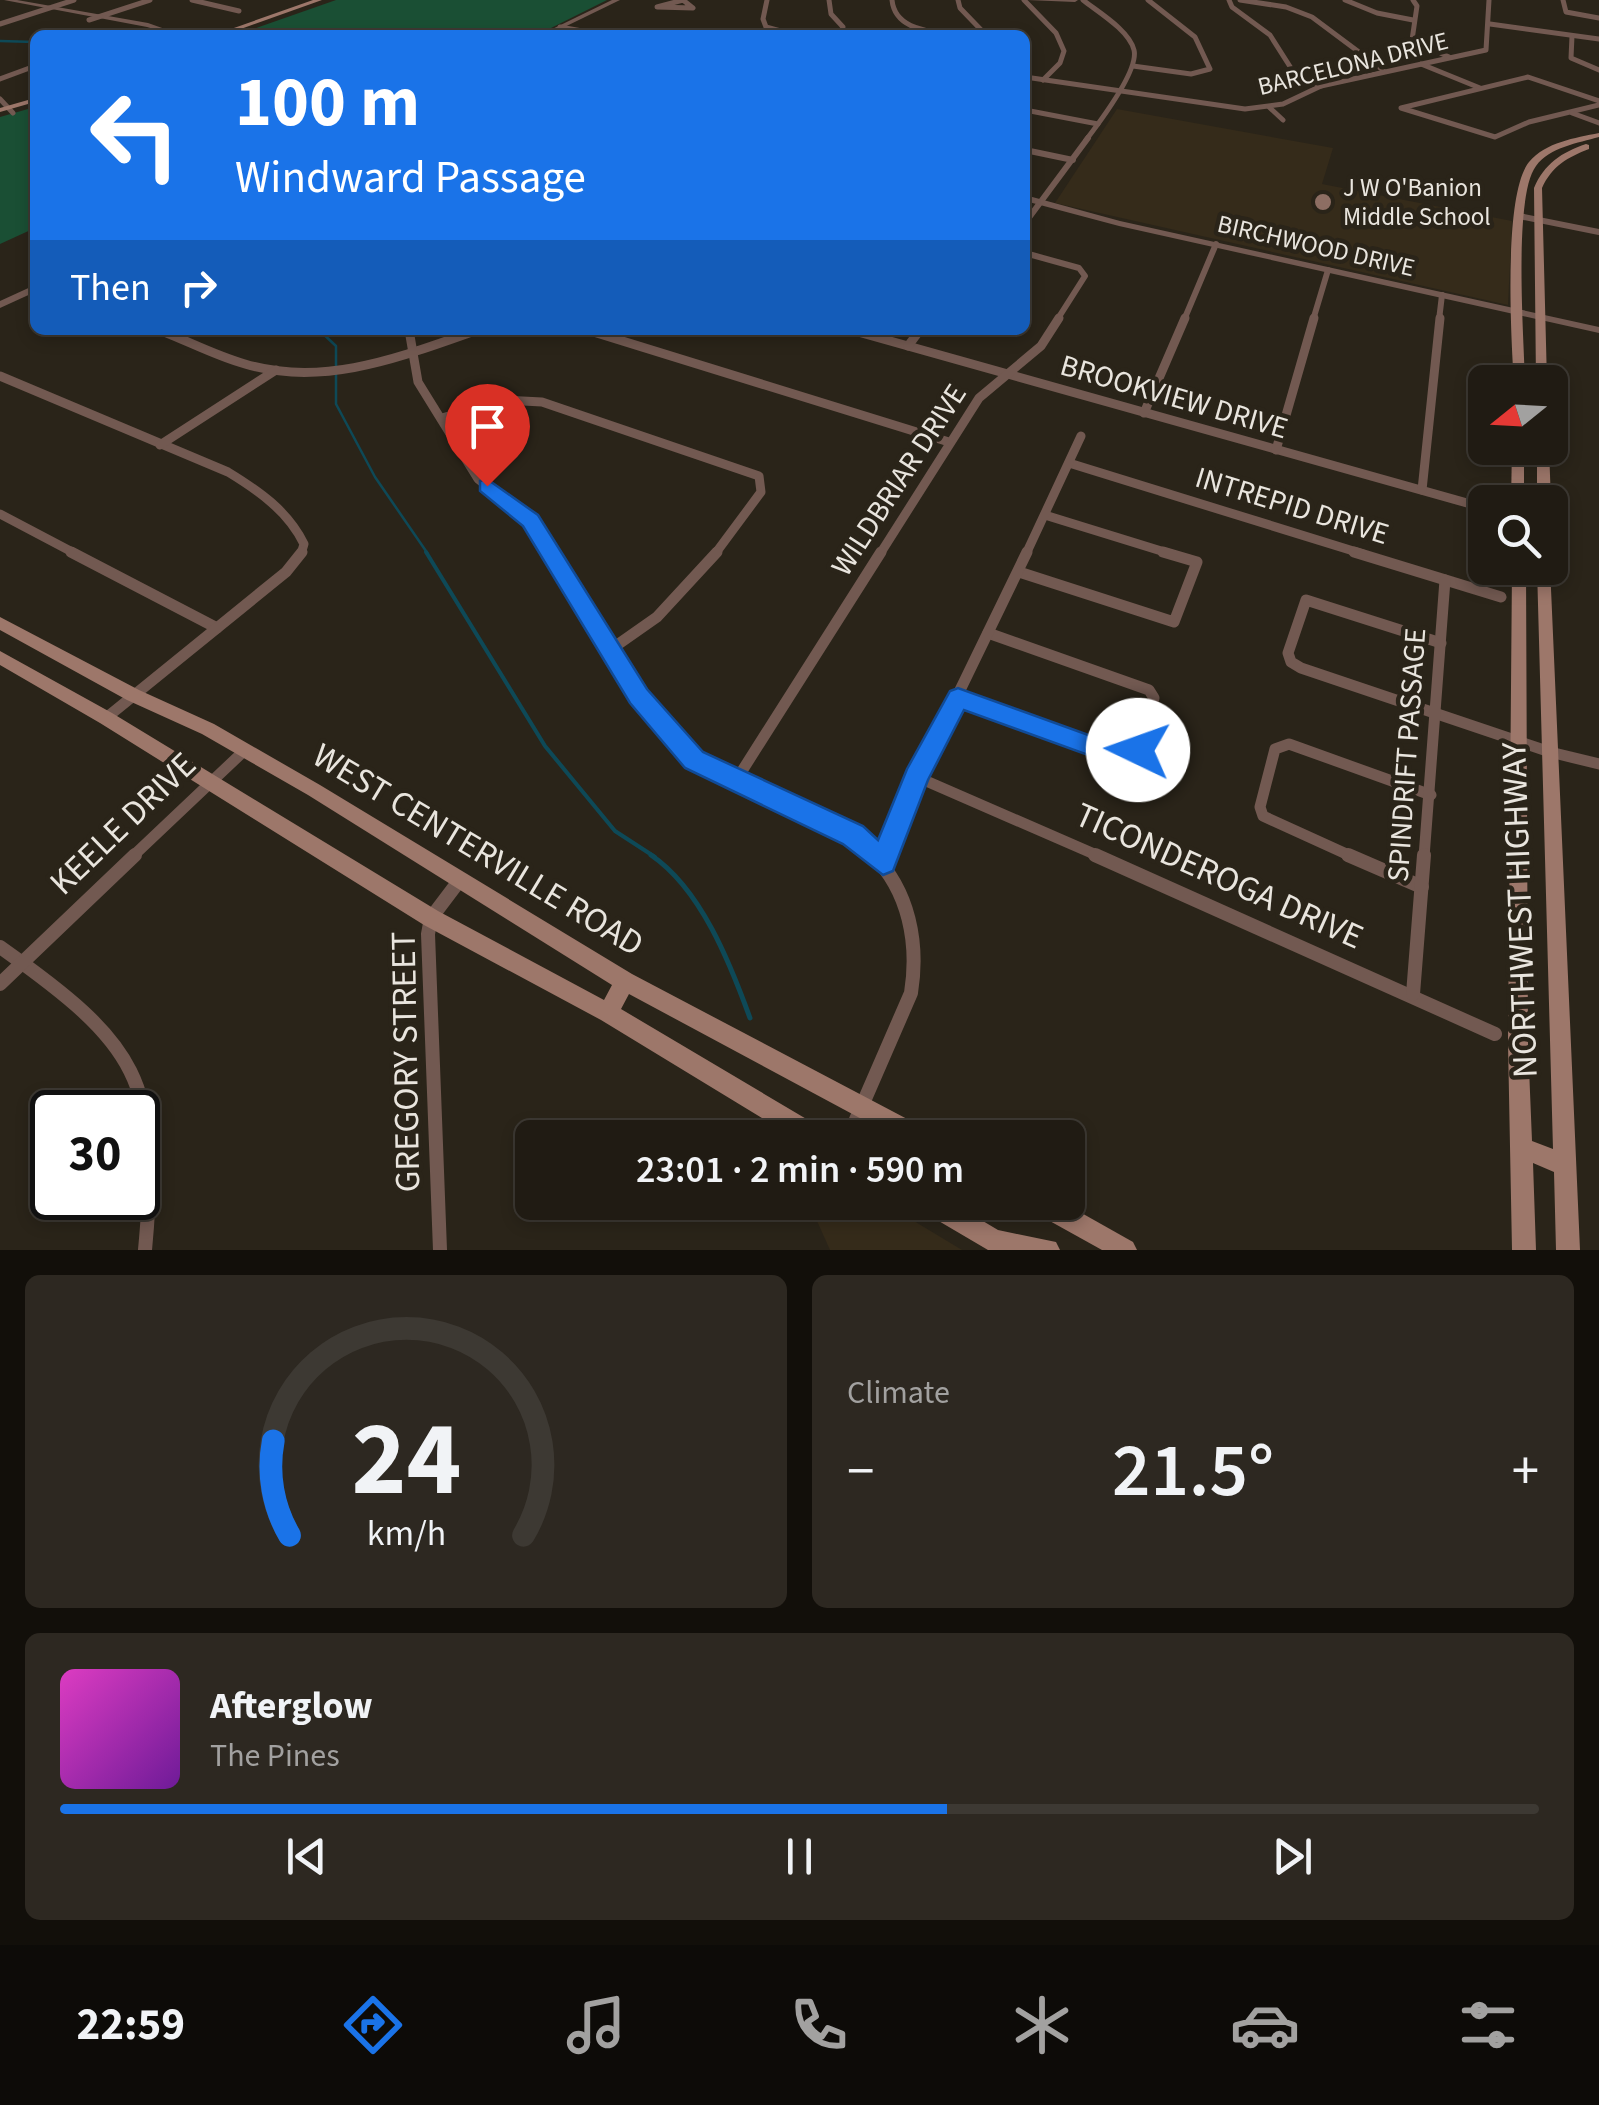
<!DOCTYPE html>
<meta charset="utf-8">
<style>
:root{--surface:#201b13;--page:#2d2821;--text:#f1f3f6;--muted:#a2a1a0;--line:#3d3933;--accent:#1a73e8}
body{margin:0;font-family:"Source Sans 3",sans-serif;background:var(--page);color:var(--text);height:100vh;display:flex;flex-direction:column;font-size:38px;white-space:nowrap}
*{box-sizing:border-box;margin:0}
p{font-size:32px;color:var(--muted)}
.icon{flex:none;width:55px;height:55px;fill:none;stroke:currentColor;stroke-width:2;stroke-linecap:round;stroke-linejoin:round}
.map{position:relative;height:1250px;overflow:hidden}
.details{display:flex;flex-direction:column;gap:25px;padding:25px;background:#120f0a;flex:1}
.details>*{flex:none}
.banner{position:absolute;left:30px;top:30px;width:1000px;height:305px;border-radius:15px;box-shadow:0 5px 15px #0003,0 0 0 2px var(--line);background:#1a73e8;color:#fff;overflow:hidden}
.needle{width:65px;rotate:252deg}
.controls{position:absolute;left:1468px;top:365px;display:grid;gap:20px}
.controls a{display:grid;place-items:center;width:100px;height:100px;border-radius:15px;background:var(--surface);box-shadow:0 5px 15px #0003,0 0 0 2px var(--line);font-size:50px}
.speed{position:absolute;left:30px;top:1090px;display:flex;gap:20px;font-size:50px;font-weight:700;text-align:center}
.speed>*{display:grid;place-content:center;width:130px;height:130px;border-radius:50%;background:var(--surface);box-shadow:0 5px 15px #0003,0 0 0 2px var(--line);line-height:1}
.speed .limit{border:5px solid #111;border-radius:15px;background:#fff;color:#111}
.pin{position:absolute;display:grid;place-items:center;width:85px;height:85px;color:#fff;margin:-102px -42px;border-radius:50% 50% 50% 0;rotate:-45deg;box-shadow:0 0 10px #0007}
.pin .icon{rotate:45deg}
.me{position:absolute;width:110px;margin:-55px;rotate:273deg;stroke-linejoin:round;filter:drop-shadow(0 0 8px #0008)}
.turn{display:flex;align-items:center;gap:35px;height:210px;padding:0 40px;font-size:45px}
.turn .icon{width:130px;height:130px;stroke-width:2.5}
.turn b{display:block;font-size:70px;line-height:85px}
.then{display:flex;align-items:center;height:95px;padding:0 40px;background:#0003;gap:20px;font-size:38px}
.big{font-size:75px;font-weight:600;line-height:1.1}
.details .tile{flex:1;display:flex;flex-direction:column;justify-content:center;gap:15px;min-width:0;padding:0 35px;border-radius:15px;background:var(--page)}
.details .dial{align-items:center;gap:0}
.dial svg{height:260px;overflow:visible;fill:none;stroke:var(--line);stroke-width:7;stroke-linecap:round;text-anchor:middle}
.dial text{fill:var(--text);stroke:none}
.song{display:flex;align-items:center;gap:30px}
.cover{width:120px;height:120px;border-radius:15px;background:linear-gradient(135deg,hsl(310 70% 55%),hsl(280 70% 35%))}
.played{height:10px;border-radius:5px;background:linear-gradient(90deg,var(--accent) 60%,var(--line) 60%)}
.keys{display:flex;justify-content:space-around;direction:ltr}
.heat{display:flex;justify-content:space-between;align-items:center;font-size:55px;direction:ltr}
.details .tiles{flex:1;display:grid;gap:25px;grid-template-columns:1fr 1fr}
.tile:last-child{grid-column:span 2}
.trip{position:absolute;left:515px;top:1120px;width:570px;height:100px;border-radius:15px;background:var(--surface);box-shadow:0 5px 15px #0003,0 0 0 2px var(--line);font-weight:600;line-height:100px;text-align:center}
.tabs{display:flex;height:160px;justify-content:space-around;align-items:center;background:#0d0b08;color:var(--muted)}
.tabs .icon{width:70px;height:70px}
.tabs .active{color:var(--accent)}
.tabs b{font-size:45px;color:var(--text)}
.map>svg:first-child{display:block}
.built{fill:#352b1a}
.green{fill:#1a4f34}
.lines{fill:none;stroke-linecap:round;stroke-linejoin:round}
.stream-far2{stroke:#0e4957;stroke-width:2.5}
.stream-far1{stroke:#0e4957;stroke-width:4}
.stream{stroke:#0e4957;stroke-width:5}
.minor-far4{stroke:#725951;stroke-width:5}
.minor-far3{stroke:#725951;stroke-width:6}
.minor-far2{stroke:#725951;stroke-width:9}
.minor-far1{stroke:#725951;stroke-width:11}
.minor{stroke:#725951;stroke-width:14}
.tertiary{fill:#725951;fill-rule:evenodd}
.secondary{fill:#9d776a;fill-rule:evenodd}
.route{fill:#1a73e8;stroke:#114b97;stroke-width:2.5}
.education-dot{fill:#8d6e63;stroke:#2a2419;stroke-width:4}
.labels{text-anchor:middle;dominant-baseline:central;stroke-width:9;stroke-linejoin:round;paint-order:stroke}
.far-street-label{font-size:25px;fill:#e9e5de;stroke:#2a2419}
.far-poi-label{font-size:25px;fill:#e9e5de;stroke:#2a2419;text-anchor:start}
.street-label{font-size:30px;fill:#e9e5de;stroke:#2a2419}
.near-street-label{font-size:35px;fill:#e9e5de;stroke:#2a2419}
</style>
<div class="map">
<svg width="1599" height="1250" viewBox="0 0 1599 1250">
<rect width="100%" height="100%" fill="#2a2419"/>
<g class="built">
<polygon points="1117,109 1333,148 1322,184 1512,221 1508,305 1055,203"/>
<polygon points="809,1203 884,1203 962,1250 830,1250"/>
</g>
<g class="green">
<polygon points="336,0 607,0 537,35 236,35"/>
<polygon points="35,107 35,228 0,244 0,117"/>
</g>
<g class="lines">
<g class="stream-far2">
<polyline points="0,41 35,42"/>
<polyline points="319,330 336,346 336,404 375,477 428,554"/>
</g>
<polyline class="stream-far1" points="426,552 545,746 615,831 655,857"/>
<path class="stream" d="M651,855C701,889 730,963 750,1018"/>
<g class="minor-far4">
<polyline points="192,0 239,11"/>
<polygon points="683,0 693,8 657,7"/>
<polyline points="767,0 763,19 766,27 795,35"/>
<polyline points="829,0 831,14 843,27 839,35"/>
<path d="M892,0C895,30 930,31 953,35"/>
<polyline points="958,0 960,8 986,35"/>
<polyline points="1024,0 1056,33 1064,51 1060,63 1043,80"/>
<path d="M1083,0C1098,12 1129,30 1134,50C1139,70 1099,123 1086,140"/>
<polyline points="1229,0 1232,7 1270,35 1296,76 1321,86"/>
<polyline points="1240,0 1286,7 1312,17 1383,70"/>
<polyline points="1345,0 1377,13 1413,20"/>
<polyline points="1413,0 1417,6 1412,40 1449,57"/>
<polyline points="1563,0 1566,12 1599,18"/>
<polyline points="89,20 150,0"/>
<polyline points="0,24 74,0"/>
<polyline points="1490,24 1599,39"/>
<polyline points="560,27 604,35"/>
<polyline points="959,35 985,34"/>
<polyline points="1572,36 1571,58 1599,70"/>
<polyline points="1421,64 1480,88"/>
<polyline points="1133,66 1191,74 1210,69 1195,37 1148,0"/>
<polyline points="1025,77 1245,109 1283,104 1321,86 1486,50 1489,0"/>
<polyline points="0,79 35,66"/>
<polyline points="0,99 13,113"/>
<polyline points="1599,101 1528,77 1401,108 1495,137 1529,122 1599,105"/>
<polyline points="1269,107 1283,120"/>
<polyline points="1025,110 1098,124"/>
<polyline points="1572,113 1599,123"/>
</g>
<g class="minor-far3">
<polyline points="1025,150 1073,160"/>
<polyline points="1519,216 1599,232"/>
<polyline points="1025,223 1088,138"/>
<polyline points="1025,253 1079,268 1085,276 1057,320"/>
<polyline points="1184,320 1216,244"/>
<polyline points="1313,320 1328,270"/>
<polyline points="1439,320 1442,295"/>
</g>
<g class="minor-far2">
<path d="M159,330C188,341 216,356 245,364C325,388 403,356 478,330"/>
<polyline points="409,330 418,382 478,479 531,521 551,554"/>
<polyline points="587,330 949,442"/>
<polyline points="851,330 1485,508"/>
<polyline points="908,346 920,330"/>
<path d="M0,376L228,472C259,491 288,511 304,544L301,554"/>
<polyline points="1144,413 1185,318"/>
<polyline points="442,418 503,400 542,402 759,476 761,492 715,554"/>
<polyline points="160,445 276,370"/>
<polyline points="1276,450 1314,318"/>
<polyline points="1069,463 1363,554"/>
<polyline points="1422,490 1440,318"/>
<polyline points="0,514 76,554"/>
<polyline points="1048,516 1171,554"/>
<polyline points="880,554 979,398 1041,346 1059,318"/>
<polyline points="1026,554 1081,436"/>
</g>
<g class="minor-far1">
<polyline points="71,552 217,628"/>
<polyline points="550,552 638,696 694,760 853,835 875,857"/>
<polyline points="1354,552 1501,597"/>
<polyline points="1019,572 1174,622 1197,562 1163,552"/>
<polyline points="1441,643 1306,600 1288,653 1291,662 1301,668 1550,752 1599,764"/>
<polyline points="610,650 657,617 717,552"/>
<polyline points="959,698 1105,752 1124,757 1138,749 1154,698 1149,690 988,633"/>
<polyline points="106,718 286,572 302,552"/>
<polyline points="917,777 1101,857"/>
<polyline points="735,782 881,552"/>
<polyline points="132,857 245,750"/>
<polyline points="885,857 929,754 1027,552"/>
<polyline points="1353,857 1263,816 1260,807 1275,749 1289,744 1431,795"/>
<polyline points="1424,857 1445,580"/>
</g>
<g class="minor">
<polyline points="1095,855 1495,1034"/>
<polyline points="1348,855 1422,887"/>
<polyline points="883,862 886,855"/>
<path d="M0,947C138,1045 161,1079 145,1250"/>
<polyline points="0,984 135,855"/>
<polyline points="1413,994 1424,855"/>
<path d="M848,1138L911,993C919,943 909,891 873,855"/>
<polyline points="440,1250 428,934 431,918 459,881"/>
</g>
<g class="tertiary">
<polygon points="4,0 17,0 148,23 182,35 173,35 147,27"/>
<polygon points="612,0 620,0 548,35 540,35"/>
<polygon points="1027,0 1078,0 1075,2"/>
<polygon points="1025,195 1120,221 1599,327 1599,333 1119,226 1025,201"/>
<polygon points="35,285 35,292 0,308 0,301"/>
</g>
<g class="secondary">
<polygon points="313,0 322,0 224,35 214,35"/>
<polygon points="35,98 35,102 0,112 0,108"/>
<path d="M1599,133V137C1578,143 1550,147 1536,166C1513,196 1524,339 1525,382H1514C1511,338 1503,194 1529,162C1546,142 1575,138 1599,133Z"/>
<path d="M1586,144L1589,145V149C1568,157 1552,166 1542,188L1547,382H1536L1534,188C1544,164 1562,152 1586,144Z"/>
<polygon points="1512,448 1524,448 1524,502 1511,502"/>
<polygon points="1537,448 1549,448 1551,502 1550,503 1537,502"/>
<polygon points="1550,566 1580,1250 1556,1250 1554,1172 1533,1163 1536,1250 1512,1250 1508,1043 1512,568 1526,568 1528,1043 1532,1141 1553,1149 1537,568"/>
<polygon points="0,617 139,690 214,724 320,785 632,974 928,1130 931,1138 897,1138 629,994 621,1009 825,1130 828,1138 795,1138 601,1020 424,925 100,723 0,665 0,651 112,713 438,911 604,1000 612,985 308,795 202,734 127,700 0,630"/>
<polygon points="917,1202 951,1202 998,1230 1056,1242 1060,1250 988,1250 920,1210"/>
<polygon points="1027,1202 1062,1202 1133,1242 1137,1250 1102,1250 1030,1210"/>
</g>
</g>
<polygon class="route" points="487,479 538,515 647,689 703,752 863,826 878,840 907,769 950,691 958,688 1105,741 1123,745 1138,739 1147,742 1151,750 1147,757 1124,768 964,710 928,780 893,871 883,875 843,844 685,768 630,703 523,526 480,491 480,481"/>
<circle class="education-dot" cx="1323" cy="202" r="10"/>
<g class="labels">
<g class="far-street-label">
<text transform="translate(1353 64) rotate(-14)">BARCELONA DRIVE</text>
<text transform="translate(1316 246) rotate(13)">BIRCHWOOD DRIVE</text>
</g>
<g class="far-poi-label">
<text x="1343" y="188">J W O'Banion<tspan x="1343" dy="29">Middle School</tspan></text>
</g>
<g class="street-label">
<text transform="translate(1174 397) rotate(16)">BROOKVIEW DRIVE</text>
<text transform="translate(899 480) rotate(-57)">WILDBRIAR DRIVE</text>
<text transform="translate(1292 506) rotate(17)">INTREPID DRIVE</text>
<text transform="translate(1407 755) rotate(-86)">SPINDRIFT PASSAGE</text>
</g>
<g class="near-street-label">
<text transform="translate(123 824) rotate(-44)">KEELE DRIVE</text>
<text transform="translate(478 850) rotate(31)">WEST CENTERVILLE ROAD</text>
<text transform="translate(1219 876) rotate(24)">TICONDEROGA DRIVE</text>
<text transform="translate(1520 910) rotate(-92)">NORTHWEST HIGHWAY</text>
<text transform="translate(406 1062) rotate(-91)">GREGORY STREET</text>
</g>
</g>
</svg>
<div class="controls">
<a><svg class="needle" viewBox="-14 -14 28 28"><path d="M0-13l5 13h-10z" fill="#e53935"/><path d="M0 13l5-13h-10z" fill="#a2a1a0"/></svg></a>
<a><svg class="icon" aria-label="search" viewBox="0 0 24 24"><circle cx="10" cy="10" r="6"/><path d="M15 15l6 6"/></svg></a>
</div>
<div class="speed"><div class="limit">30</div></div>
<div class="pin" style="left:487px;top:486px;background:#d93025"><svg class="icon" aria-label="arrive" viewBox="0 0 24 24"><path d="M6 21V4h12l-3 4 3 4H6"/></svg></div>
<svg class="me" style="left:1138px;top:750px" viewBox="-20 -20 40 40"><circle r="19" fill="#fff"/><path d="M0-13L10 11 0 6-10 11z" fill="#1a73e8"/></svg>
<div class="trip">23:01 · 2 min · 590 m</div>
<div class="banner">
<div class="turn"><svg class="icon" aria-label="left" viewBox="0 0 24 24"><path d="M17 20v-9H6M10 6l-5 5 5 5"/></svg><div><b>100 m</b>Windward Passage</div></div>
<div class="then">Then<svg class="icon" aria-label="right" viewBox="0 0 24 24"><path d="M7 20v-9h11M14 6l5 5-5 5"/></svg></div>
</div>
</div>
<section class="details">
<div class="tiles">
<div class="tile dial"><svg viewBox="0 0 100 80">
<path d="M14 69A42 42 0 1 1 86 69"/>
<path d="M14 69A42 42 0 0 1 9 40" stroke="#1a73e8"/>
<text x="50" y="56" font-size="32" font-weight="700">24</text>
<text x="50" y="72" font-size="11">km/h</text>
</svg></div>
<div class="tile"><p>Climate</p>
<div class="heat"><a>−</a><b class="big">21.5°</b><a>+</a></div>
</div>
<div class="tile">
<div class="song"><i class="cover"></i><div><b>Afterglow</b><p>The Pines</p></div></div>
<div class="played"></div>
<div class="keys"><svg class="icon" aria-label="previous" viewBox="0 0 24 24"><path d="M18 5L8 12l10 7zM5 5v14"/></svg><svg class="icon" aria-label="pause" viewBox="0 0 24 24"><path d="M8 5v14M16 5v14"/></svg><svg class="icon" aria-label="next" viewBox="0 0 24 24"><path d="M6 5l10 7-10 7zM19 5v14"/></svg></div>
</div>
</div>
</section>
<nav class="tabs">
<b>22:59</b>
<svg class="icon active" aria-label="directions" viewBox="0 0 24 24"><path d="M12 3l9 9-9 9-9-9zM9 14v-3h6M13 9l2 2-2 2"/></svg>
<svg class="icon" aria-label="music" viewBox="0 0 24 24"><path d="M9 18V5l10-2v13"/><circle cx="6" cy="18" r="3"/><circle cx="16" cy="16" r="3"/></svg>
<svg class="icon" aria-label="phone" viewBox="0 0 24 24"><path d="M5 4h4l2 5-3 2q2 4 5 5l2-3 5 2v4C11 20 4 13 5 4z"/></svg>
<svg class="icon" aria-label="climate" viewBox="0 0 24 24"><path d="M12 3v18M4 7l16 10M4 17L20 7"/></svg>
<svg class="icon" aria-label="car" viewBox="0 0 24 24"><path d="M5 17H2v-5l4-1 3-4h7l3 4 3 1v5h-3M9 17h6M6 11h13"/><circle cx="7" cy="17" r="2"/><circle cx="17" cy="17" r="2"/></svg>
<svg class="icon" aria-label="filters" viewBox="0 0 24 24"><path d="M4 7h16M4 17h16"/><circle cx="9" cy="7" r="2"/><circle cx="15" cy="17" r="2"/></svg>
</nav>
